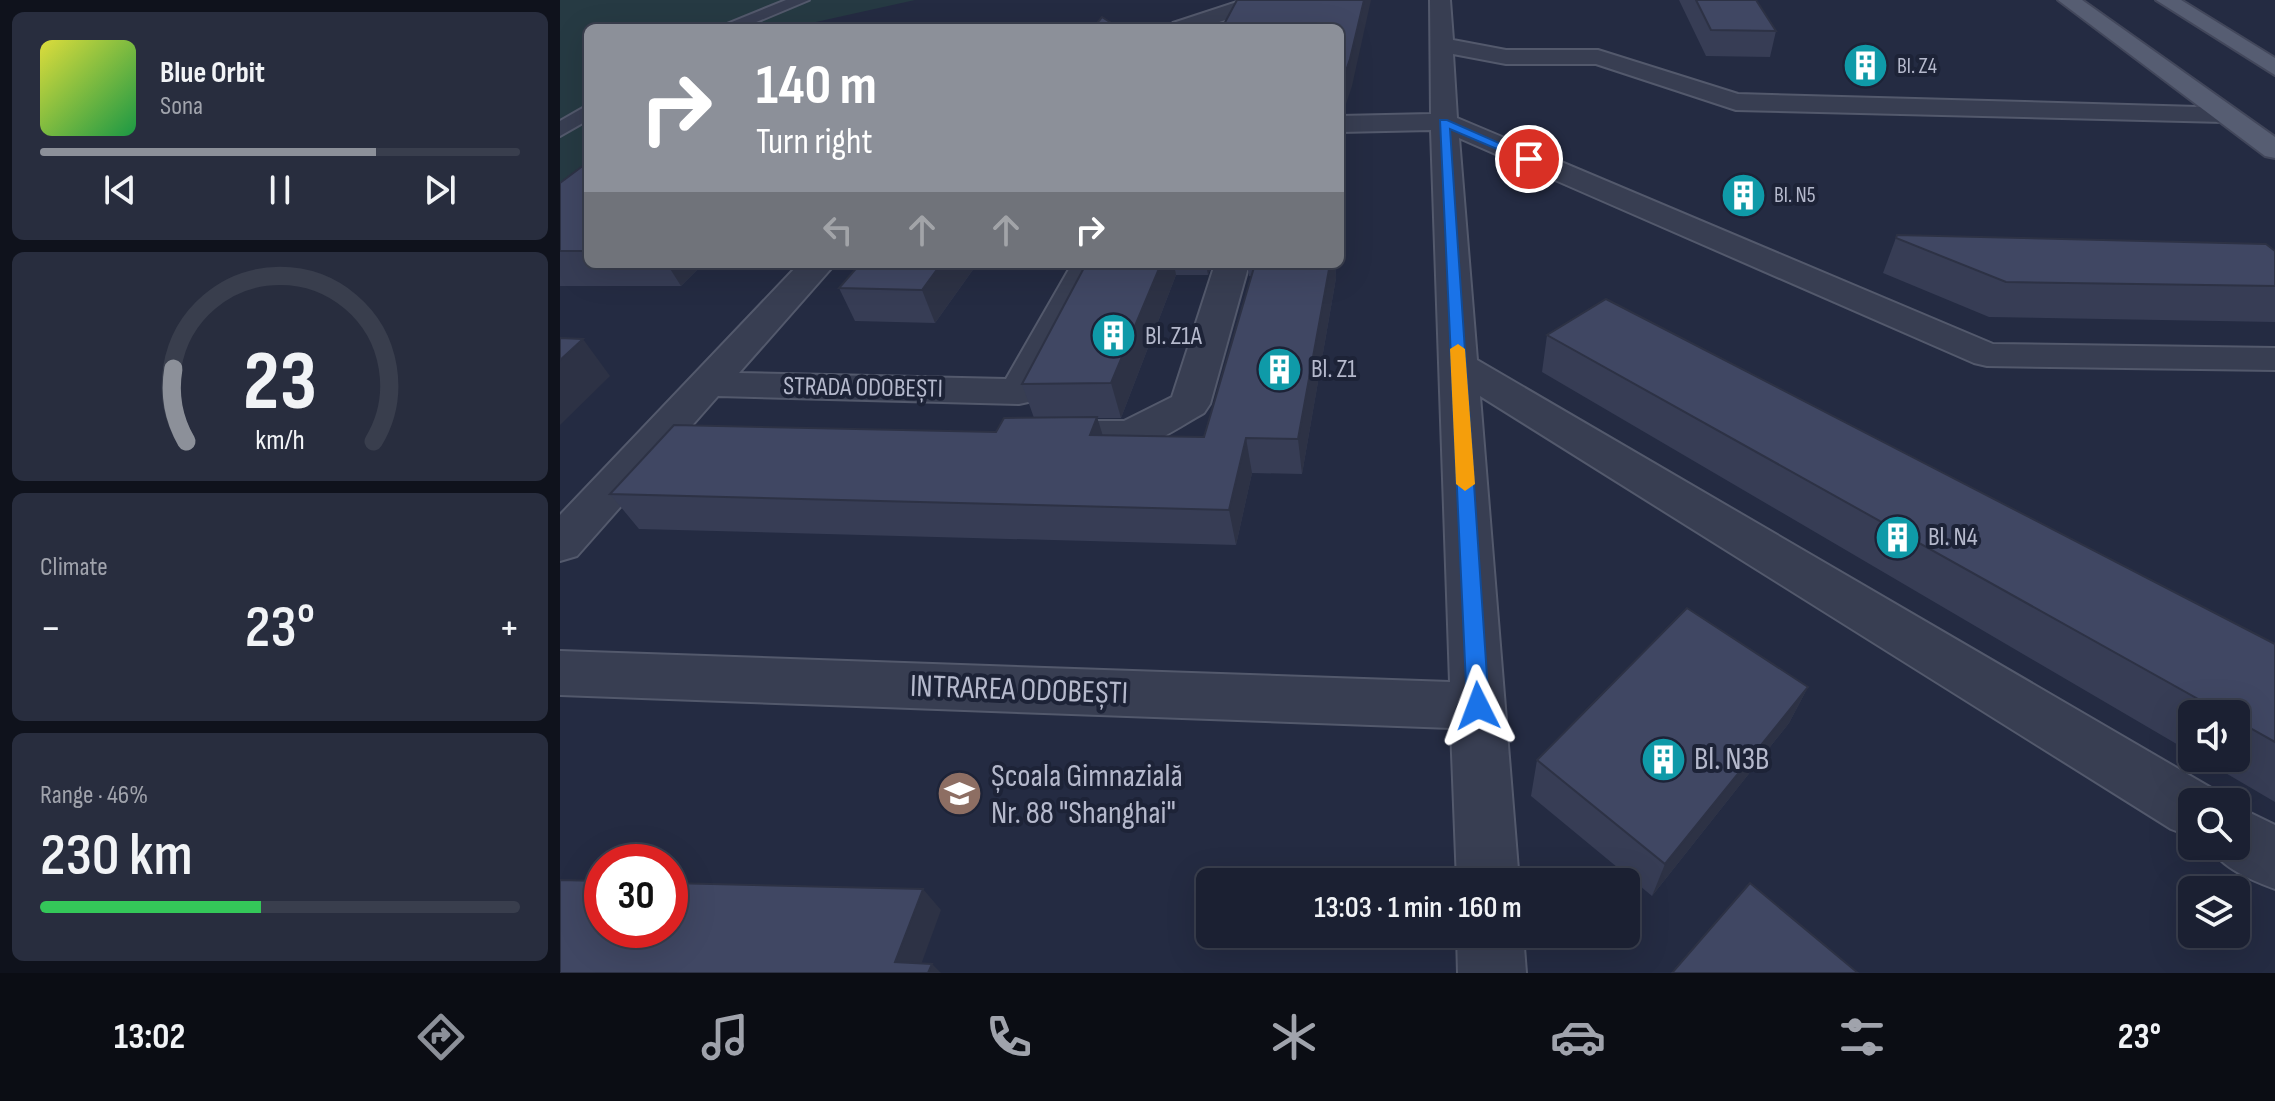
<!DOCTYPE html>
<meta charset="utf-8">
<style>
:root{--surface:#1b2032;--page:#282d3e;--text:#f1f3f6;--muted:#a0a3ac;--line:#393e4d;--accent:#8c9099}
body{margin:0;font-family:"Sofia Sans Condensed",sans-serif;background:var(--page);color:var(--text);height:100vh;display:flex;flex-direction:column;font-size:30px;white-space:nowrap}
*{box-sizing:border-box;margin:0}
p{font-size:26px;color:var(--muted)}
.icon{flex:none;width:44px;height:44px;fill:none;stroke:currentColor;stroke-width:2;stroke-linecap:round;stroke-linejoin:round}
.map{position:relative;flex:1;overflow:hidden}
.panel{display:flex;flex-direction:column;gap:12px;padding:12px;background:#0f121c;width:560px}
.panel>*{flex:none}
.guide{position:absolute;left:24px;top:24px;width:760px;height:244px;border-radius:12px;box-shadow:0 8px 32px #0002,0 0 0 2px var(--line);background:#8c9099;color:#fff;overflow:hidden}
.controls{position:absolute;left:1618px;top:700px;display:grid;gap:16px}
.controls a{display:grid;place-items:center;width:72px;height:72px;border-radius:12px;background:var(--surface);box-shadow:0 8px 32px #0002,0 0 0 2px var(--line);font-size:40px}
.speed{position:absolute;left:24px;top:844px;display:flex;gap:16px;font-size:40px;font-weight:700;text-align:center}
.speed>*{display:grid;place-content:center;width:104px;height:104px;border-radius:50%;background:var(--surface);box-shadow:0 8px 32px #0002,0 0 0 2px var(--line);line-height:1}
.speed .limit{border:12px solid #d22;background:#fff;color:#111}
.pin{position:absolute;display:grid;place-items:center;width:68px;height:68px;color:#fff;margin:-34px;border:4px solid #fff;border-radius:50%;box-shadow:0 2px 8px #0007}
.me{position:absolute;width:88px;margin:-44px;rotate:357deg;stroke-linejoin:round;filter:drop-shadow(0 0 6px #0008)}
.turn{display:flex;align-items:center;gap:28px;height:168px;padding:0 40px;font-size:36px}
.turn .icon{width:104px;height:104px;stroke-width:2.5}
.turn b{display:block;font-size:56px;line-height:68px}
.lanes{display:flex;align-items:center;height:76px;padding:0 40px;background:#0003;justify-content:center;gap:40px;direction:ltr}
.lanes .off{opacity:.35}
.big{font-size:60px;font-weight:600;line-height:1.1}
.panel .card{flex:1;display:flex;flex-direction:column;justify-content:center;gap:12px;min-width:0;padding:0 28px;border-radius:12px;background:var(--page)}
.panel .dial{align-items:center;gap:0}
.dial svg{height:208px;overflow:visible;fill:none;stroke:var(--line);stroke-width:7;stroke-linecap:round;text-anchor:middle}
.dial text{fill:var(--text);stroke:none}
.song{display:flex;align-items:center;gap:24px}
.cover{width:96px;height:96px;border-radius:12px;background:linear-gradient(135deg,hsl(60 70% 55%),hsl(140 70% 35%))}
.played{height:8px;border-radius:4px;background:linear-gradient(90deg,var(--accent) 70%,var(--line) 70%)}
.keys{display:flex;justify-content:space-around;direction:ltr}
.heat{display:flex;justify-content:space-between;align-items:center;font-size:44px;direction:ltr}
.charge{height:12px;border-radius:6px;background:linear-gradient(90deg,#34c759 46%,var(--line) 0)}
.trip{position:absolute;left:636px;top:868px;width:444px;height:80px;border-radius:12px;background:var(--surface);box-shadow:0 8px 32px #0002,0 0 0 2px var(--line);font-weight:600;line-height:80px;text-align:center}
.dock{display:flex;height:128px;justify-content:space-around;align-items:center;background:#0b0d14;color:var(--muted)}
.dock .icon{width:56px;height:56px}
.dock .active{color:var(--accent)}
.dock b{font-size:36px;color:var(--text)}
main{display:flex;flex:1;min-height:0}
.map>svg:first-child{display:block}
.green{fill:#263a43}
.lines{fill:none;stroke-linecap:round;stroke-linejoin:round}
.pedestrian-casing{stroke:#53596c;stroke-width:4}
.minor-casing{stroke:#53596c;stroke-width:4}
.primary-casing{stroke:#42475b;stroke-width:4}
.pedestrian{fill:#383e52;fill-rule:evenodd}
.minor{fill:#383e52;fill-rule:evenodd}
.primary{fill:#565d72;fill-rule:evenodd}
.wall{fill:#373d55}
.shaded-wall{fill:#2d3245}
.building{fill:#404763;stroke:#2d3245;stroke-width:2}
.route{fill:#1a73e8;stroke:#114b97;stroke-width:2}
.slow{fill:#f59e0b}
.labels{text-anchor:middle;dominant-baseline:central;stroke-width:8;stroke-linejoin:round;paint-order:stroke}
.far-poi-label{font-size:22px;fill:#b5b9cc;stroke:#1d2337;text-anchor:start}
.poi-label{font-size:26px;fill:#b5b9cc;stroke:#1d2337;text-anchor:start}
.street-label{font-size:26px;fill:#b5b9cc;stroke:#1d2337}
.near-street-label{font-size:32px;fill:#b5b9cc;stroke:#1d2337}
.near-poi-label{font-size:32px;fill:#b5b9cc;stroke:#1d2337;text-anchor:start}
</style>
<main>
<section class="panel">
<div class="card">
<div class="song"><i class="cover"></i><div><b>Blue Orbit</b><p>Sona</p></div></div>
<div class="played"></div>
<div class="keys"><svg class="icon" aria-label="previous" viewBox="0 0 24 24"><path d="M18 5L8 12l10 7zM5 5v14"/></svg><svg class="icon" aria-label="pause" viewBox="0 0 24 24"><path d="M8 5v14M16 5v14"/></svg><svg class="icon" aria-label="next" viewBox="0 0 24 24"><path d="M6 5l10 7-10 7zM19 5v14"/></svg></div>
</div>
<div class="card dial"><svg viewBox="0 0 100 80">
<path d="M14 69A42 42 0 1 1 86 69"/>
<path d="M14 69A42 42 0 0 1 9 41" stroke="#8c9099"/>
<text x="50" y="56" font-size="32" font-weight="700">23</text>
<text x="50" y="72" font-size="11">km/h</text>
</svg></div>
<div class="card"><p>Climate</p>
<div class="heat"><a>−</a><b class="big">23°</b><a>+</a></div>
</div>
<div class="card"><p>Range · 46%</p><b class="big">230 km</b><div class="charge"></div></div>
</section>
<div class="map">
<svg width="1715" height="973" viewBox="0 0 1715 973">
<rect width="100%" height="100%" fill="#242b42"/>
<polygon class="green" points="0,0 355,0 229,28 28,28 28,172 0,193"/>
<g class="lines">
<defs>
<g id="pedestrian">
<polygon points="226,0 249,0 182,28 157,28"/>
<polygon points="28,105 28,120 0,136 0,121"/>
</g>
<g id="minor">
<polygon points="683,0 714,0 711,4 642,28 610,28 613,23"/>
<polygon points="870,0 890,0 893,40 946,50 1038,50 1178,94 1673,108 1677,114 1673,120 1664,122 1176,110 1036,64 946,64 893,54 897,118 1433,344 1715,348 1715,370 1427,366 1414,363 899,138 917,360 1653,789 1659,802 1632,802 1632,837 1611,829 920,396 959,882 897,882 891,728 0,695 0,651 890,682 871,130 780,132 780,116 871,114"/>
<polygon points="239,264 275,264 179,373 446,379 512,264 546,264 473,401 459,404 158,396 17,556 0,561 0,515"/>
<path d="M655,264H689L650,404L644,413C624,424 603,439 582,446C556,454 513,452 487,445L481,435L487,425L502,421H564L612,397Z"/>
<path d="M1676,806L1715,825V889C1694,881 1660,868 1650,846H1676Z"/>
<polygon points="897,934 963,934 966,973 898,973"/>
</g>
<g id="primary">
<polygon points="1498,0 1522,0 1715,137 1715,158 1705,156"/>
<polygon points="1596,0 1621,0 1715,58 1715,75"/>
</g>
</defs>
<use href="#pedestrian" class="pedestrian-casing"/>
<use href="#minor" class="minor-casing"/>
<use href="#primary" class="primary-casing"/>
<use href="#pedestrian" class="pedestrian"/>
<use href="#minor" class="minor"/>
<use href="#primary" class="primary"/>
</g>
<g class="wall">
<polygon points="1119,0 1196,0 1216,31 1210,57 1146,56"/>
<polygon points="28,162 28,264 143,264 121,286 0,286 0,183"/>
<polygon points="1337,235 1715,251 1715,322 1429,317 1323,273"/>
<polygon points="417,264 375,323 295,321 279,288"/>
<polygon points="526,264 652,264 648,275 616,275 561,418 537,418 542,435 644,437 691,276 689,276 687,264 775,264 776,278 742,474 692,473 676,545 79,529 50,494 436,432 474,418 462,384"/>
<polygon points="987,335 1715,644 1715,802 1640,758 1676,758 1676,714 1632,714 1632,753 982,372"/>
<polygon points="1248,687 1229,723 1092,896 971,796 977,760"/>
</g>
<g class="shaded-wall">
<polygon points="804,0 811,0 792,86 783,113 780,114 780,85"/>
<polygon points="107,264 143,264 121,286"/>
<polygon points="381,264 417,264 375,323 362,290"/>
<polygon points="601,264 614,264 616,275 561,418 551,383"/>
<polygon points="646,264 652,264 648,275"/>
<polygon points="770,264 775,264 776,278 742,474 738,439"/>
<polygon points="23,339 50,376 0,425 0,360"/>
<polygon points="537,417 548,452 530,435"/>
<polygon points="686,438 692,473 676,545 669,510"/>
<polygon points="1248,687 1229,723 1092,896 1105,864"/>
<polygon points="363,889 381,910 358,973 335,962"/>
<polygon points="372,964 381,973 368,973"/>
</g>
<g class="building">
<polygon points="677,0 804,0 790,59 781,85 780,85 780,28 662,28"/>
<polygon points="1136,0 1196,0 1216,31 1151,30"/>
<polygon points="542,17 559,28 533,28"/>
<polygon points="28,162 28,251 0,251 0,183"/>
<polygon points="1337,235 1706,244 1715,251 1715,286 1446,282 1336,238"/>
<polygon points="300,264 381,264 362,290 279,288"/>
<polygon points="526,264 601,264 551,383 462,384"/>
<polygon points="695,264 770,264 738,439 686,438 669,510 50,494 114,425 436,432 444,418 537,417 530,435 644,437"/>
<polygon points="1046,299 1715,644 1715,742 1676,720 1676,714 1665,714 987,335"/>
<polygon points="0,338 23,339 0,360"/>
<polygon points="1127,608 1248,687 1105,864 977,760"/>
<polygon points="0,880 42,881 42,930 110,930 110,883 363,889 335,962 372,964 368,973 0,973"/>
<polygon points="1190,883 1298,973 1112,973"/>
</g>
<polygon class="route" points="880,120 887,120 975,159 965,161 890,129 929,706 926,713 918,716 910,713 907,706"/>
<polygon class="slow" points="898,344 905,349 915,484 905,491 896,484 890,349"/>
<defs>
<symbol id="building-disc" viewBox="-11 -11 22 22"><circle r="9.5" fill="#0f9aa8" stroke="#1d2337"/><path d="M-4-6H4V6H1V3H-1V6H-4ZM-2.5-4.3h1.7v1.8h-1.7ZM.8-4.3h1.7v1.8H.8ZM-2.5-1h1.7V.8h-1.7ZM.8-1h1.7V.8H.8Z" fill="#fff"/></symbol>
<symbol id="school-disc" viewBox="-11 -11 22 22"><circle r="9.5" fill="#8d6e63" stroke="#1d2337"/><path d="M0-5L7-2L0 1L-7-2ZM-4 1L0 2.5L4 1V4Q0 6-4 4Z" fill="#fff"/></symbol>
</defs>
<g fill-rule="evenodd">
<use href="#building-disc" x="1280" y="40" width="51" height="51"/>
<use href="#building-disc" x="1158" y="170" width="51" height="51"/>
<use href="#building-disc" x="528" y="310" width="51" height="51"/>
<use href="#building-disc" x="694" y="344" width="51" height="51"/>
<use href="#building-disc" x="1312" y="512" width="51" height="51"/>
<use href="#building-disc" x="1078" y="734" width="51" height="51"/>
<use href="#school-disc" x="374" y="768" width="51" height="51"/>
</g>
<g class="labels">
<g class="far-poi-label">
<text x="1337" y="66">Bl. Z4</text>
<text x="1214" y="195">Bl. N5</text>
</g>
<g class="poi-label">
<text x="585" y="336">Bl. Z1A</text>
<text x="751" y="369">Bl. Z1</text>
<text x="1368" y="537">Bl. N4</text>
</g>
<g class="street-label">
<text transform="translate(303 388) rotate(1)">STRADA ODOBEȘTI</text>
</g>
<g class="near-street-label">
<text transform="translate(459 690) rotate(2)">INTRAREA ODOBEȘTI</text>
</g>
<g class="near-poi-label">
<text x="1134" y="759">Bl. N3B</text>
<text x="431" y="776">Școala Gimnazială<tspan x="431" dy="37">Nr. 88 "Shanghai"</tspan></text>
</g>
</g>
</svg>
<div class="controls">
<a><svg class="icon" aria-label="sound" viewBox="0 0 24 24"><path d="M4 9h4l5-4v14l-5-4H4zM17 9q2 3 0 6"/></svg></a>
<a><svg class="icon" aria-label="search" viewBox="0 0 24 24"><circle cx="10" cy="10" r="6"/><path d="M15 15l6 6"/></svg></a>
<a><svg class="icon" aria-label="layers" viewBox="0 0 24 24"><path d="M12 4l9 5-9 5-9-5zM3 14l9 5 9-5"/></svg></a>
</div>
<div class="speed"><div class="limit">30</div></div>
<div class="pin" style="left:969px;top:159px;background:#d93025"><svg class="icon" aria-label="arrive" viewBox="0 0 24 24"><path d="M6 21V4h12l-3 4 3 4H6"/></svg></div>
<svg class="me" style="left:918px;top:706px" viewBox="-20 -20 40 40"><path d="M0-17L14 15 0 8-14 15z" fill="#1a73e8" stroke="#fff" stroke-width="4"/></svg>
<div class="trip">13:03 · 1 min · 160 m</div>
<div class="guide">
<div class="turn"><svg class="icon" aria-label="right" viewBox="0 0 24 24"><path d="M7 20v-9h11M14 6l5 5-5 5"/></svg><div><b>140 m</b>Turn right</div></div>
<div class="lanes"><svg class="icon off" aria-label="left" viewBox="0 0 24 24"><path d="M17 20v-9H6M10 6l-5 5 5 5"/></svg><svg class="icon off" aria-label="ahead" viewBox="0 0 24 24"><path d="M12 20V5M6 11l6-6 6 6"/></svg><svg class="icon off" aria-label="ahead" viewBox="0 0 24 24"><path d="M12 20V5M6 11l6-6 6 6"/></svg><svg class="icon" aria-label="right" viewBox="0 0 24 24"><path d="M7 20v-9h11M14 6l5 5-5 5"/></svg></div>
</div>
</div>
</main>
<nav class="dock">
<b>13:02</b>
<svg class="icon active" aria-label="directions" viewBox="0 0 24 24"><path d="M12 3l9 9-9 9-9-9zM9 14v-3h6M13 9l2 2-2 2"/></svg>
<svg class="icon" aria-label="music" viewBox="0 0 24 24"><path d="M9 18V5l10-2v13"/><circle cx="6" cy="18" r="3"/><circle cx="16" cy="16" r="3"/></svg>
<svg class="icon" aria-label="phone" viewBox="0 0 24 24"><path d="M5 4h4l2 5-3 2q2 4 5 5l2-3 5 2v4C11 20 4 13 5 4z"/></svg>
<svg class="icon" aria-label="climate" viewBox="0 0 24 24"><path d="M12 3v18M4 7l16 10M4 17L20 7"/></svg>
<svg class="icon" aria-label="car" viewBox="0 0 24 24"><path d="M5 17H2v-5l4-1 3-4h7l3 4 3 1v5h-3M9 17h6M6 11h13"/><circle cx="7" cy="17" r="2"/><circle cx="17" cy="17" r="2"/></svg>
<svg class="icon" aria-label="filters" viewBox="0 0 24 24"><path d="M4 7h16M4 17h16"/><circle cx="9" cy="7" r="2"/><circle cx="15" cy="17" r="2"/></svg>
<b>23°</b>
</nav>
